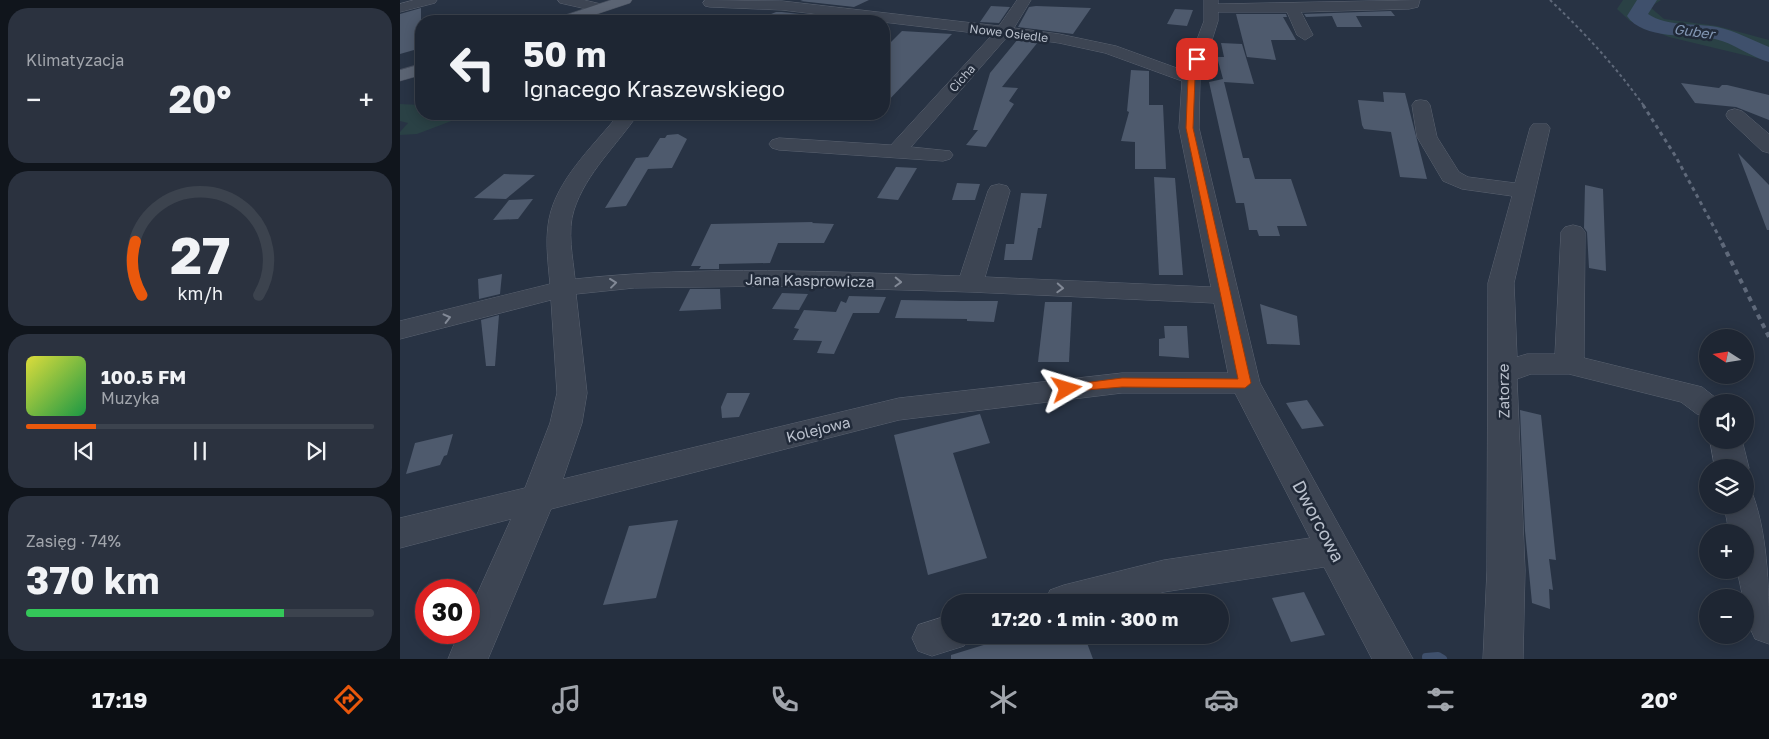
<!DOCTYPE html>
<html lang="pl">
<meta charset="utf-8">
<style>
:root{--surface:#1e2633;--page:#2b323f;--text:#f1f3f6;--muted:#a1a5ac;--line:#3c434e;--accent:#ea580c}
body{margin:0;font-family:"Golos Text",sans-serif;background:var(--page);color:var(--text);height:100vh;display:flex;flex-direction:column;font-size:19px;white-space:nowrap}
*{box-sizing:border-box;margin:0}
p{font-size:16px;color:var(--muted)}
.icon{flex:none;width:28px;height:28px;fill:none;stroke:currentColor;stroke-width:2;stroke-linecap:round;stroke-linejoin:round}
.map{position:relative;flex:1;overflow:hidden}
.panel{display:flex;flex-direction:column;gap:8px;padding:8px;background:#10151c;width:400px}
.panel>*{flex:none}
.hud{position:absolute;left:15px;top:15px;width:475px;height:105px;border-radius:20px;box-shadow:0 2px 12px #0003,0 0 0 1px var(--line);background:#1e2633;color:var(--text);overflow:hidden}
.needle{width:32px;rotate:282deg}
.controls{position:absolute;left:1299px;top:329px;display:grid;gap:10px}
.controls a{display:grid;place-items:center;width:55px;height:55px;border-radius:50%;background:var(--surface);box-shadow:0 2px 12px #0003,0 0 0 1px var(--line);font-size:25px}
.speed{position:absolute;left:15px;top:579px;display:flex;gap:10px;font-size:25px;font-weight:700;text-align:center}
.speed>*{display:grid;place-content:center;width:65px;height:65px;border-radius:50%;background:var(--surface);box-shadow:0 2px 12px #0003,0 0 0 1px var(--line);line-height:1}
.speed .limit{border:8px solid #d22;background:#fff;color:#111}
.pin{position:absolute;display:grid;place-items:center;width:42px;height:42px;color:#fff;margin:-21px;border-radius:10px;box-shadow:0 2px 8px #0006}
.me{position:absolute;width:55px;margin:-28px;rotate:83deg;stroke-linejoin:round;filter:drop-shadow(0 0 4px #0008)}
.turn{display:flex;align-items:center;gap:18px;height:105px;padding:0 25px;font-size:22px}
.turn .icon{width:65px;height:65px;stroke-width:2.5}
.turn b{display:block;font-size:35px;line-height:42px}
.big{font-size:38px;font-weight:700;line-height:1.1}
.panel .widget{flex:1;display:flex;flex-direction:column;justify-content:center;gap:8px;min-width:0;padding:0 18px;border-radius:20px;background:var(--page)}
.panel .dial{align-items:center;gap:0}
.dial svg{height:130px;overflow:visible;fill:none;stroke:var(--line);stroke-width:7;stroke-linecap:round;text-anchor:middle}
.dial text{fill:var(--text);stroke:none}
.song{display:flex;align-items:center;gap:15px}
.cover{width:60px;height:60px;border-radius:8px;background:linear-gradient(135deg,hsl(60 70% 55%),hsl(140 70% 35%))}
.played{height:5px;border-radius:2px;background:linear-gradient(90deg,var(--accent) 20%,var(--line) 20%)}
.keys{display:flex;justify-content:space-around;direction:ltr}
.heat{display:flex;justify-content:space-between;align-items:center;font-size:28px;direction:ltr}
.charge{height:8px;border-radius:4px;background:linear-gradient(90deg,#34c759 74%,var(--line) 0)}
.trip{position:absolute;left:541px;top:594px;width:288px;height:50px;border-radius:25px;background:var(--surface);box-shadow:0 2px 12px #0003,0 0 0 1px var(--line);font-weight:700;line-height:50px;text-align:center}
.menu{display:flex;height:80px;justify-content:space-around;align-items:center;background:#0c0f14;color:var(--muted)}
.menu .icon{width:35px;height:35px}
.menu .active{color:var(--accent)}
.menu b{font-size:22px;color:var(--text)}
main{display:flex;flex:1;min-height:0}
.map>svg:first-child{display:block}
.green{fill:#2a4145}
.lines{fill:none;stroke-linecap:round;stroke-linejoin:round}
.stream{stroke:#3f506c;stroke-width:8}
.river{fill:#3f506c;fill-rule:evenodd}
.building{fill:#4e5a6d}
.minor-casing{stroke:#5b6371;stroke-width:1}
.major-casing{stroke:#464e5d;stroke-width:1}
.minor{fill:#3d4553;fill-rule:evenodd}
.major{fill:#5b6473;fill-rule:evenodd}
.rail-far2{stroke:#5f697a;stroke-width:2;stroke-dasharray:3 3;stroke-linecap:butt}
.rail-far1{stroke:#5f697a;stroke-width:3;stroke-dasharray:4 4;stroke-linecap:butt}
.rail{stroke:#5f697a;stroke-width:4;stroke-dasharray:5 5;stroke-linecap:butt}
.oneway{stroke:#828996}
.route{fill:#ea580c;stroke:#983908}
.labels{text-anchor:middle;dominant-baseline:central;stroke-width:5;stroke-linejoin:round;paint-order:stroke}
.far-street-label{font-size:12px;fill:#bac1cd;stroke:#212a39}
.far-water-label{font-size:14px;font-style:italic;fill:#8296b3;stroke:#212a39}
.street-label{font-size:15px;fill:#bac1cd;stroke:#212a39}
.near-street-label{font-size:18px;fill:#bac1cd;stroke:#212a39}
</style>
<main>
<section class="panel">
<div class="widget"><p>Klimatyzacja</p>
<div class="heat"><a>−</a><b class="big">20°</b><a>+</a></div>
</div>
<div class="widget dial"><svg viewBox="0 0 100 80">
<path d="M14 69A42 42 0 1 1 86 69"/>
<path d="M14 69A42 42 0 0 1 10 36" stroke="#ea580c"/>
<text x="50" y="56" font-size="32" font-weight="700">27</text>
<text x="50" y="72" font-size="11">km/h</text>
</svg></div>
<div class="widget">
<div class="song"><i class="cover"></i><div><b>100.5 FM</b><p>Muzyka</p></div></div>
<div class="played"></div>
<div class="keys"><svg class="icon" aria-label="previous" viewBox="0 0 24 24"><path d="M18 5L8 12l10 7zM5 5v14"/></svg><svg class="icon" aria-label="pause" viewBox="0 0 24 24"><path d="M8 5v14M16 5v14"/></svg><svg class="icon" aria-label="next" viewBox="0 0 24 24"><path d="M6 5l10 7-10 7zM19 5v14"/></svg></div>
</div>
<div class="widget"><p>Zasięg · 74%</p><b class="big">370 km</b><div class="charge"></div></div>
</section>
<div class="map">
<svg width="1369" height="659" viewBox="0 0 1369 659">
<rect width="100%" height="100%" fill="#283344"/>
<g class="green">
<polygon points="1223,0 1261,0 1250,7 1264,19 1317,26 1369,40 1369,61 1269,37 1230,21 1217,9"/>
<polygon points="0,104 21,105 21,114 70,114 17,134 0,135 0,132 8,123 0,121"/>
</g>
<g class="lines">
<polyline class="stream" points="1026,657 1038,656 1043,659"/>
<path class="river" d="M1237,0H1257L1248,14C1268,27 1295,23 1317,27C1336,31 1352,40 1369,47V62C1350,57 1334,43 1315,39C1290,34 1243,40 1227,16Z"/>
</g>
<g class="building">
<polygon points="403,0 469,0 454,7 400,1"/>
<polygon points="591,6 610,7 599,23 580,22"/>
<polygon points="636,6 691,8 673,34 618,27 629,7"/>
<polygon points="21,8 21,48 0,54 0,14"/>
<polygon points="775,9 793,10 787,26 767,24"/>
<polygon points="991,11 995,16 956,16 962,27 937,27 932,16 906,17 904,14"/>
<polygon points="376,12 382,12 434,18 427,21 354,21"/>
<polygon points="836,14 886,14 887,17 883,17 896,40 871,40 876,60 847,57"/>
<polygon points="502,31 552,34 484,105 484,49"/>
<polygon points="618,39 638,42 602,87 618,88 609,101 614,104 586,147 566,145 578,130 573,130 590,73"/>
<polygon points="821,43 842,44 854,84 824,82 843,158 849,158 855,179 891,179 907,226 877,226 880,236 859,236 857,230 849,230 844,203 836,203 809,82 823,79 817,57 824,57"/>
<polygon points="731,70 749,71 749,105 763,105 766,169 735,169 735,142 721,141 729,112 727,111"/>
<polygon points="1281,83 1319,88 1322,85 1327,85 1369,95 1369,120 1336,107 1295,103"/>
<polygon points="983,92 1005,93 1027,179 1000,177 991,132 964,129 962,125 958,100 984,102"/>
<polygon points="278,134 287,139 272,168 248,169 226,206 205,208 236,158 248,157 260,138 265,138 267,135"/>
<polygon points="1338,153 1369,185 1369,230 1367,230"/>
<polygon points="496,167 517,168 498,200 477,198"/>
<polygon points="104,174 135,175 106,199 74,198"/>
<polygon points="754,177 775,178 783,275 759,275"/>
<polygon points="557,183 580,184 575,200 552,200"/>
<polygon points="1185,185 1203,189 1206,271 1189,268 1187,232 1184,228"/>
<polygon points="621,193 647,194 641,228 638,228 632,260 604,260 606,244 614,244"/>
<polygon points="133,199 118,219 93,220 109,200"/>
<polygon points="413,222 412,223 434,224 424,243 378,243 370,263 319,264 319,269 299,269 301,266 291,266 311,224"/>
<polygon points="102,274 100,294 79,299 78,279"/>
<polygon points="290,289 320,289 321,309 279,311"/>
<polygon points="382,293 408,294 399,310 372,309"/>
<polygon points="449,296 486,297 479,313 453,313 434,354 417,353 422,341 393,340 399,329 394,328 404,310 436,312 441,301 446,303"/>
<polygon points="501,300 561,301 598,301 594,322 567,321 567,319 495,318"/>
<polygon points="645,302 672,302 669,362 638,362"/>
<polygon points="860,304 897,316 900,345 867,344"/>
<polygon points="99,315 95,366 86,366 81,320"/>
<polygon points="764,326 787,326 789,358 759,356 759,339 765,338"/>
<polygon points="327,393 350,393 339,417 322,418 321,407"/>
<polygon points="907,400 924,426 902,429 886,403"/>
<polygon points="1120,410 1141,415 1156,560 1149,559 1153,590 1149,589 1150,609 1132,603 1125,531"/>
<polygon points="580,414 590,443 553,453 587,558 528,575 494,435"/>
<polygon points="53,434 47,455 44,456 40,465 6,474 15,443"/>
<polygon points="278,520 256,598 203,605 229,526"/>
<polygon points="904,592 925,635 891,642 872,598"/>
<polygon points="616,635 684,635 693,659 551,659 551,655"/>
</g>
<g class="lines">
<defs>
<g id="minor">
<polygon points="14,0 37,0 35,3 0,12 0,4"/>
<polygon points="158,0 184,0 205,5 207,8 200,12 160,3"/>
<path d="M305,0L382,1L599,26L617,0H631L614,28L659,34L716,46L785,71L804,21V0H818V4L1020,0L1018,7L1009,9L901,12L913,35L905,40L897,35L887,12H818V21L800,78L799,128L860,383L1013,659H972L924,567L764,592L726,602H645L650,590L664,585L764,560L910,538L835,393H722L499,420L151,509L88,659H48L59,632H69V612L111,519L0,548V518L125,488L150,423L157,393L151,300L0,339V321L150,284C148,261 144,234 151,211C162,174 196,143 219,114H238C217,145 186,173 174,210C167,231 173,258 175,279C303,265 432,272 560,276L588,191L591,186L599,184L607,186L610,191L585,277L811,287L779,128L782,81L705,53L659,43L608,36L511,147L550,151L553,155L550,159L543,161L379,150L372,148L369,144L372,140L379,138L491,145L592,35L382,10L310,7L305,6L303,3ZM373,286L570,292L814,303L828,373H722L499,398L163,479L182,423L187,393L176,294L234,288Z"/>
<polygon points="1021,100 1027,101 1030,105 1037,137 1059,172 1068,177 1115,183 1130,128 1133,124 1147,124 1150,128 1114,283 1117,357 1127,354 1155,354 1161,232 1165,227 1173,225 1181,227 1185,232 1184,358 1302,387 1321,402 1308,402 1308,417 1297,414 1281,402 1169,374 1131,374 1117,379 1125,570 1123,659 1083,659 1087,570 1088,283 1112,196 1062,189 1043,181 1017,137 1012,105 1015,101"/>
<polygon points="1335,109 1342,111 1369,134 1369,153 1362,151 1328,119 1326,115 1328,111"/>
<polygon points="1310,440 1342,440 1349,468 1345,475 1345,468 1315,468"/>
<path d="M1345,493L1353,495C1369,540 1369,595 1369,644L1355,639L1349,626L1345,598H1343L1337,570H1345V532H1329L1324,505H1345Z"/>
<polygon points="550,615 550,635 569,635 564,646 532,656 518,651 512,638 518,625"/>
</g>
<g id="major">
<polygon points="211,0 232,0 230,3 176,21 155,21 157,18"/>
<polygon points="21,64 21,75 0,81 0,70"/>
</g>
</defs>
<use href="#minor" class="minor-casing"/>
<use href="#major" class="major-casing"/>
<use href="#minor" class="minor"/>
<use href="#major" class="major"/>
<path class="rail-far2" d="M1150,0C1185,33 1216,67 1244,106"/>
<polyline class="rail-far1" points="1243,105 1276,157 1323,244"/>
<polyline class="rail" points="1322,243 1369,337"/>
</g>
<defs><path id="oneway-chevron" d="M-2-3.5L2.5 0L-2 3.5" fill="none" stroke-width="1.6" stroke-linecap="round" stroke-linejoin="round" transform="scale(1.25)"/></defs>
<g class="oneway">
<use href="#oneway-chevron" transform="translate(498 282) rotate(2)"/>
<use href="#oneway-chevron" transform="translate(213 283) rotate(-7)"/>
<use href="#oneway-chevron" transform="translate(660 288) rotate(3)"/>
<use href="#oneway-chevron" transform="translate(47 318) rotate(-14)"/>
</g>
<polygon class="route" points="797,57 801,59 795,78 793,128 851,383 845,388 722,387 662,392 660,389 662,386 667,385 722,378 838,379 786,128 788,78 794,59"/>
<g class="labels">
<g class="far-street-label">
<text transform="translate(609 33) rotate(7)">Nowe Osiedle</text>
<text transform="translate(562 78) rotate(-48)">Cicha</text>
</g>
<g class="far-water-label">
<text transform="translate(1294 31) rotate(8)">Guber</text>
</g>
<g class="street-label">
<text transform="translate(410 280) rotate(1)">Jana Kasprowicza</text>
<text transform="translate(1103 391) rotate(-91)">Zatorze</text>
<text transform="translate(418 429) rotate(-14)">Kolejowa</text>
</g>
<g class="near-street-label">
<text transform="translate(919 521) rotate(62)">Dworcowa</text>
</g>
</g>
</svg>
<div class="controls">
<a><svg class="needle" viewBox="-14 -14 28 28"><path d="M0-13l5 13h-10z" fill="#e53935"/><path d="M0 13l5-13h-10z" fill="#a1a5ac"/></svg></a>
<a><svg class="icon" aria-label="sound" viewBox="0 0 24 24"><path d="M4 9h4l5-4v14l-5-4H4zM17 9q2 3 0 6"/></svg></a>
<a><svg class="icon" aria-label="layers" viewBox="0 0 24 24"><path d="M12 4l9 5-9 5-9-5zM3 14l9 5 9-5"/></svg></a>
<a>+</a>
<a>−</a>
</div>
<div class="speed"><div class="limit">30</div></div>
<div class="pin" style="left:797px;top:59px;background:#d93025"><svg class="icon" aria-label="arrive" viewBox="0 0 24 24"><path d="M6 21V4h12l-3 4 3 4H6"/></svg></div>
<svg class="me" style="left:667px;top:389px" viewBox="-20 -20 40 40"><path d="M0-17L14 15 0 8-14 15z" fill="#ea580c" stroke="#fff" stroke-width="4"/></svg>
<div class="trip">17:20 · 1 min · 300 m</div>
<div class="hud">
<div class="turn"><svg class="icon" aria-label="left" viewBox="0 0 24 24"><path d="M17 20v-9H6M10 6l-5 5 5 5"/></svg><div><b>50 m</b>Ignacego Kraszewskiego</div></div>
</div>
</div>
</main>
<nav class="menu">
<b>17:19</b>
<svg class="icon active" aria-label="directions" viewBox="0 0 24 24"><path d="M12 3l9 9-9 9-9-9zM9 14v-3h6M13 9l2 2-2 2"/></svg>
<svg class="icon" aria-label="music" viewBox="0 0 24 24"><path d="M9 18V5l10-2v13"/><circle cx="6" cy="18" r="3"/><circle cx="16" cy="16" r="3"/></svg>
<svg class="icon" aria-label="phone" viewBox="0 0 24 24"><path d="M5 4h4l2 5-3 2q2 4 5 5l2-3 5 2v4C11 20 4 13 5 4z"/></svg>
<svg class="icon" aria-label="climate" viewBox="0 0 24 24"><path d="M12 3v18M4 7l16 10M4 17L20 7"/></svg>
<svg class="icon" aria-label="car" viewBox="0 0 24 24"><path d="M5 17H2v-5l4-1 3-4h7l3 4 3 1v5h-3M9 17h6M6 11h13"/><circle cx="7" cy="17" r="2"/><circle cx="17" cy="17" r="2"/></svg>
<svg class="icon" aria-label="filters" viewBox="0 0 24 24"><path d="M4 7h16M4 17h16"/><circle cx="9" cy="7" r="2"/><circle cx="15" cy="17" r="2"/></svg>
<b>20°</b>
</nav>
